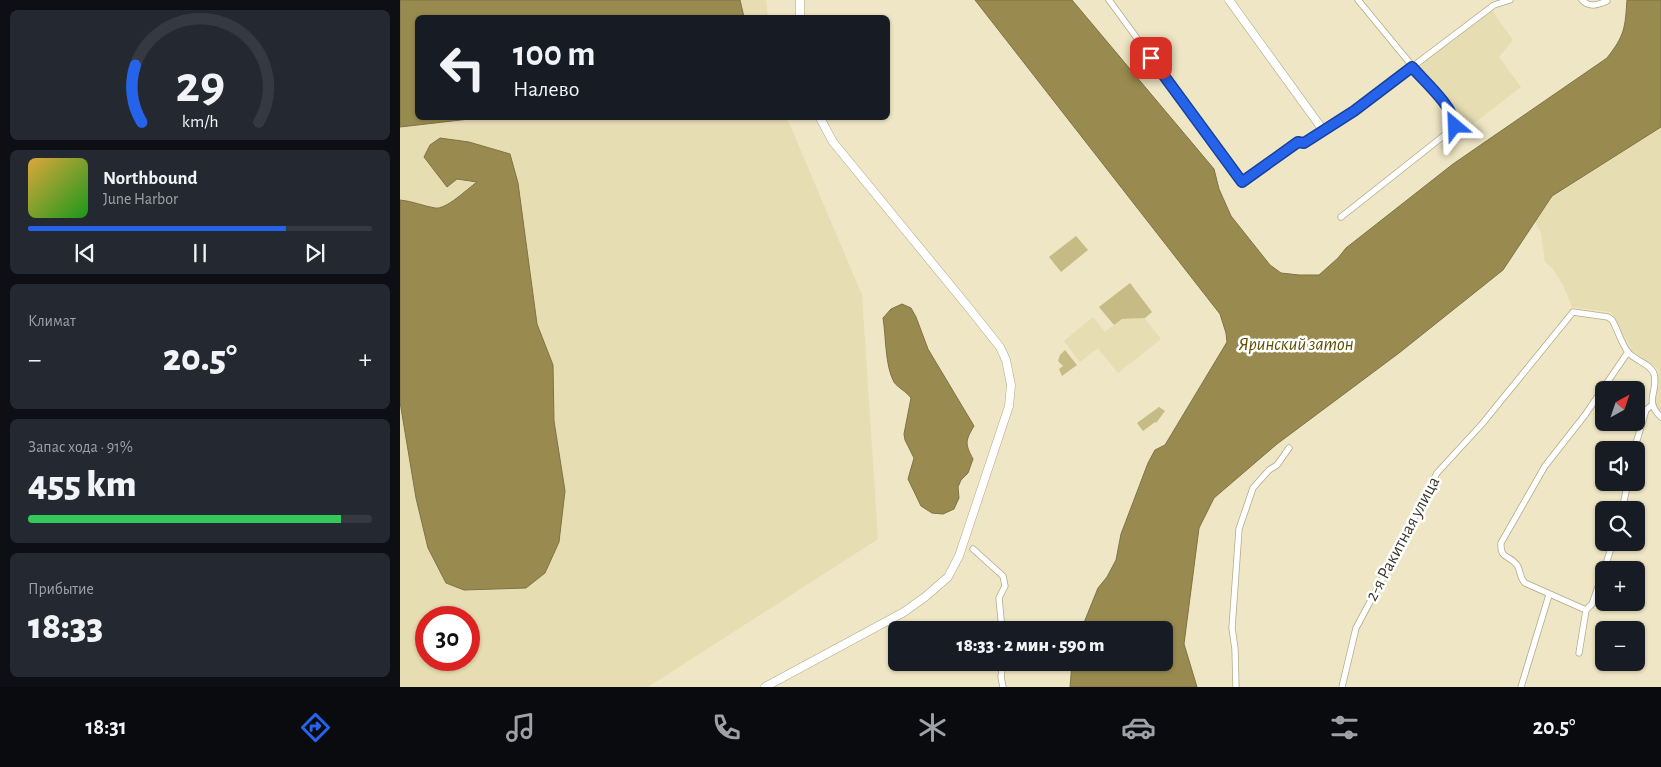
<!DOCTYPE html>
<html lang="ru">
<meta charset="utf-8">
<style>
:root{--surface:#171b24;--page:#242831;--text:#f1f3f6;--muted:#9ea1a6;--line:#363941;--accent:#2563eb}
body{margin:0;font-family:"Alegreya Sans",sans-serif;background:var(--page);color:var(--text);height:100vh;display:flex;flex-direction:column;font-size:19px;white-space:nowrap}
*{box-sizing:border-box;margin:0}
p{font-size:16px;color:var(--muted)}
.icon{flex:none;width:28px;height:28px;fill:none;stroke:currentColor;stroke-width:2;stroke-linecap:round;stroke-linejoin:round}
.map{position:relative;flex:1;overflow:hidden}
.side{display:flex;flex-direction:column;gap:10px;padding:10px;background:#0d0f14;width:400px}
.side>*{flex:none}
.top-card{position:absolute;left:15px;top:15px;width:475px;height:105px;border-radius:8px;box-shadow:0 1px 4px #0004;background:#171b24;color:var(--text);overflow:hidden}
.needle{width:32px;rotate:40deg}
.buttons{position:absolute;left:1195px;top:381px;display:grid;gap:10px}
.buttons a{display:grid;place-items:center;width:50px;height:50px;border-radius:8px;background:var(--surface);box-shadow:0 1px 4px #0004;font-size:25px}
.speed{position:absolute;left:15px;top:606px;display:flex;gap:10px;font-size:25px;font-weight:700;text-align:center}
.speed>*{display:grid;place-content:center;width:65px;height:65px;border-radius:50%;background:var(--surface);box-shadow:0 1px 4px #0004;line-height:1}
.speed .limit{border:8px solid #d22;background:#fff;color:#111}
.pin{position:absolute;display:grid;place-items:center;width:42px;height:42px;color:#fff;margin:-21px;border-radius:10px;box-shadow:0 2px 8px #0006}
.me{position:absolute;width:55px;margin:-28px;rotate:334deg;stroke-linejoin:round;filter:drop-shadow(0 0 4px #0008)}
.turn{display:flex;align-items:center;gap:18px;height:105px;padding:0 15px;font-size:22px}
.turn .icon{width:65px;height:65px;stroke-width:2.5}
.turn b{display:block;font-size:35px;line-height:42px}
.big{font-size:38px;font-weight:800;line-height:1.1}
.side .card{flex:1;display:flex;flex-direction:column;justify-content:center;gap:8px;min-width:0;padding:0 18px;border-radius:8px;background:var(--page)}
.side .dial{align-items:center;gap:0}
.dial svg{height:130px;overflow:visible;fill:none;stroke:var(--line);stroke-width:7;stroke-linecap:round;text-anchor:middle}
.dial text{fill:var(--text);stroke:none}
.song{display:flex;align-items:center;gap:15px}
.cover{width:60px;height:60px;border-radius:8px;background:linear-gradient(135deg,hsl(40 70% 55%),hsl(120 70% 35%))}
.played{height:5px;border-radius:2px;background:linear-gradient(90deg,var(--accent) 75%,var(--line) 75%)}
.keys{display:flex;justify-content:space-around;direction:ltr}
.heat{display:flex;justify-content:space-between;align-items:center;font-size:28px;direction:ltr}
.charge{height:8px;border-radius:4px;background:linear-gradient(90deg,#34c759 91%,var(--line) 0)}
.trip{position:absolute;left:488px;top:621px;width:285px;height:50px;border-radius:8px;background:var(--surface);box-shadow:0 1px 4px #0004;font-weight:800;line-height:50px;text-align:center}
.dock{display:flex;height:80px;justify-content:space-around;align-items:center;background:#090b0e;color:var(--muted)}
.dock .icon{width:35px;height:35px}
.dock .on{color:var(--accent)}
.dock b{font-size:22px;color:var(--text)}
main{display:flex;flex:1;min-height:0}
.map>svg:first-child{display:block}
.built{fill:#e7ddb3;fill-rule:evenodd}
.green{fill:#c7bb85}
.water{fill:#998b4f;stroke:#7e7345}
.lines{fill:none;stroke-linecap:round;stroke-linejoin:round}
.street-casing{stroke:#b1aa89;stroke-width:7}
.secondary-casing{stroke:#b1aa89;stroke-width:9}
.street{stroke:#fff;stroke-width:5.5}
.secondary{stroke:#fff;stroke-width:8}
.route-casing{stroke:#184099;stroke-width:12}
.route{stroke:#2563eb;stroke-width:9}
.labels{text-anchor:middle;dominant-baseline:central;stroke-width:5;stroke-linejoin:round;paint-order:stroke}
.street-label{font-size:18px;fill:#3e3b2d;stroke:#fff}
.water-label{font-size:19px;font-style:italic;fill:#5f5001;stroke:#fff}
</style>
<main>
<section class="side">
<div class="card dial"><svg viewBox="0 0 100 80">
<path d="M14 69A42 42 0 1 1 86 69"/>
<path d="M14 69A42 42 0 0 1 10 34" stroke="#2563eb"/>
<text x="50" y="56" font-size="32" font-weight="700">29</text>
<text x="50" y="72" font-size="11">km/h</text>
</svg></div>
<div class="card">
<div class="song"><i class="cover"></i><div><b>Northbound</b><p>June Harbor</p></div></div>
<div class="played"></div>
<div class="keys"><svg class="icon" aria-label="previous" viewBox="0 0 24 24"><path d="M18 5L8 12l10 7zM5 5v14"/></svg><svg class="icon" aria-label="pause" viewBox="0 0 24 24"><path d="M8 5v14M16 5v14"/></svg><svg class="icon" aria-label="next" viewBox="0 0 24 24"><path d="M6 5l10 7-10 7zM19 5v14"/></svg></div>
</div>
<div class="card"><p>Климат</p>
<div class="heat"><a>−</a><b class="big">20.5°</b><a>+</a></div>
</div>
<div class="card"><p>Запас хода · 91%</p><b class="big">455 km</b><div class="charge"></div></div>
<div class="card"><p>Прибытие</p><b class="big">18:33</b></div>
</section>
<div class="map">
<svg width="1261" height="687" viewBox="0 0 1261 687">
<rect width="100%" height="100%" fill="#eee6c4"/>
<g class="built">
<path d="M0,0H366L368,17L18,18V118H387L462,295L478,539L248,687H0ZM26,618H69V660H26Z"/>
<polygon points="1092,11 1113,40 1099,57 1121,87 1069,127 1018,64"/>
<polygon points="1261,127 1261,412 1255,406 1259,370 1232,350 1211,312 1172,307 1163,285 1152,268 1145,262 1141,233 1135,221 1152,196"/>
<polygon points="693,317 705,332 722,319 744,318 761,339 718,373 698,348 680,362 664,341"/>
</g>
<g class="green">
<polygon points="676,236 688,250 661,272 649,257"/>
<polygon points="730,283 752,312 745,318 722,319 714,325 699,307"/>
<polygon points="665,350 677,365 662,376 659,369 663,366 658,361 660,355"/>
<polygon points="759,407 765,411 756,423 755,422 743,431 737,423"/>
</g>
<g class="water">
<polygon points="0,0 340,0 344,17 18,18 18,118 78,118 0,127"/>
<path d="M575,0H672L814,169L819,189L831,216L870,265L881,273L899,275H919L938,258L946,248L1053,164L1207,58C1225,35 1225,28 1227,0H1261V127L1152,196L1103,270L999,353L877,444L814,498L799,528L784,644L797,687H670L672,663L764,662V630H681L698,588L707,577L716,560L721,534L748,463L755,450L765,445L827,342L826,333L820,314Z"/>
<path d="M40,138L69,142L110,154L118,183L137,324L153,365L154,421L165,491L159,542L145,573L126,588L64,590L46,583L28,548L16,498L0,402V200C12,201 23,206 35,208C46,210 67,189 77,182L57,179L47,187L24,157L30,145Z"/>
<path d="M502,304L511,308L516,317L528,349L574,426C565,441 565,444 573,459L568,473L561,480L558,487L559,498L554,509L543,514L532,513L521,506L508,479L514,458L505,440L504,434L511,398C507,392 497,387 494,382C485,366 486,336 483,318L491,309Z"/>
</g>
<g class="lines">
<defs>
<g id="street">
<polyline points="709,0 842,182 898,142 904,143 954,111 1094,5 1110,0"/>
<path d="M1182,0C1189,8 1198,5 1207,1"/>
<polyline points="941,217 1051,130 1055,126 1053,117 1047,108 958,0"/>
<polyline points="1234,450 1246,410 1252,405"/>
<polyline points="1222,510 1228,482"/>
<polyline points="573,549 603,576 605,586 599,598 602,630"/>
<polyline points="1204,570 1213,542"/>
<path d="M1186,610L1125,583C1119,577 1121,571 1117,565C1109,554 1100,560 1101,543L1145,466L1185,415L1228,352"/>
<polyline points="1179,653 1186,610 1192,604 1204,570"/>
<polyline points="603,662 601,677 603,687"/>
<polyline points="836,687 835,649 832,628 839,529 853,488 869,470 877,465 889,448"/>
<path d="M942,687L956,628L993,559L1037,473L1082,424L1173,312L1208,317L1212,320C1218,330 1221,343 1228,352C1234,360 1251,364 1254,374C1259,392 1243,400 1261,417"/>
<polyline points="1121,687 1149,595"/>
</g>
<g id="secondary">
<polyline points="829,0 923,130"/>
<polyline points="400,18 400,0"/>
<polyline points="365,687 504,612 525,597 548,577 559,556 609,406 611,385 606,360 600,347 569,308 433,142 420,118"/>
</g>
</defs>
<use href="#street" class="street-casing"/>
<use href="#secondary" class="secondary-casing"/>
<use href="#street" class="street"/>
<use href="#secondary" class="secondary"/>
</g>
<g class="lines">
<defs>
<path id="route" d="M751,58L842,182L898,142L904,143L954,111L1012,67C1024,81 1054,107 1055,126"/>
</defs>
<use href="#route" class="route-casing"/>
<use href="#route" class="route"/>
</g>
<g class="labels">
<g class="street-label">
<text transform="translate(1003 539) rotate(-62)">2-я Ракитная улица</text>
</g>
<g class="water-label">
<text x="896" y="344">Яринский затон</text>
</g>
</g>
</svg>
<div class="buttons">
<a><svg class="needle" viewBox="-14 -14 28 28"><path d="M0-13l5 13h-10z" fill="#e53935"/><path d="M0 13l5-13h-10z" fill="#9ea1a6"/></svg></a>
<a><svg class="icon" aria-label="sound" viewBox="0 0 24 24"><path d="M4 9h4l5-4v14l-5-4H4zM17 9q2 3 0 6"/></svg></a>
<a><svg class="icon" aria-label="search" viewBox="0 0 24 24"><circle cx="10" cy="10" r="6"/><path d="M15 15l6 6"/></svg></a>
<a>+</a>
<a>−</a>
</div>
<div class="speed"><div class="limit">30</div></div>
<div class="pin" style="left:751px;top:58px;background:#d93025"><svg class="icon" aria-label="arrive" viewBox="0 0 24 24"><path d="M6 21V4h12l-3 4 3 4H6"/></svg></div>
<svg class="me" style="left:1055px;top:126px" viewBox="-20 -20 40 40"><path d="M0-17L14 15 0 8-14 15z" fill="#2563eb" stroke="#fff" stroke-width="4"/></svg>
<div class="trip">18:33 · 2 мин · 590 m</div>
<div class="top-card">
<div class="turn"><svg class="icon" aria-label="left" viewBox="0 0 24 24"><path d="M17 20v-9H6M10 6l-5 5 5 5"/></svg><div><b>100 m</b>Налево</div></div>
</div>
</div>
</main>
<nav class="dock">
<b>18:31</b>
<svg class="icon on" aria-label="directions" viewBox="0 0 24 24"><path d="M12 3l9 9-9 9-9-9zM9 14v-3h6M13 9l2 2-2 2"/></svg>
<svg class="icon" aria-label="music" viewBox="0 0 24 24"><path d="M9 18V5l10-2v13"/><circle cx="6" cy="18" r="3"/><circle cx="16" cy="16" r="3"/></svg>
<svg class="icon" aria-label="phone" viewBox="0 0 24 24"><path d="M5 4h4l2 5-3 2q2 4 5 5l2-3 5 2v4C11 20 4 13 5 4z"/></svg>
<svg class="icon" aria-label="climate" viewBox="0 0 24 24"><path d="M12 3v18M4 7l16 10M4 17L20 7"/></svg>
<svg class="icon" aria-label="car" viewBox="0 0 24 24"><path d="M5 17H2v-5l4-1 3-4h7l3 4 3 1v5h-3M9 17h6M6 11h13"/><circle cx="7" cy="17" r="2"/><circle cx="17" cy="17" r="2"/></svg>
<svg class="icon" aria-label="filters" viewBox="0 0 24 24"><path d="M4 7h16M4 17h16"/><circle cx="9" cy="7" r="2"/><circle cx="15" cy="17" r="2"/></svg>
<b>20.5°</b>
</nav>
